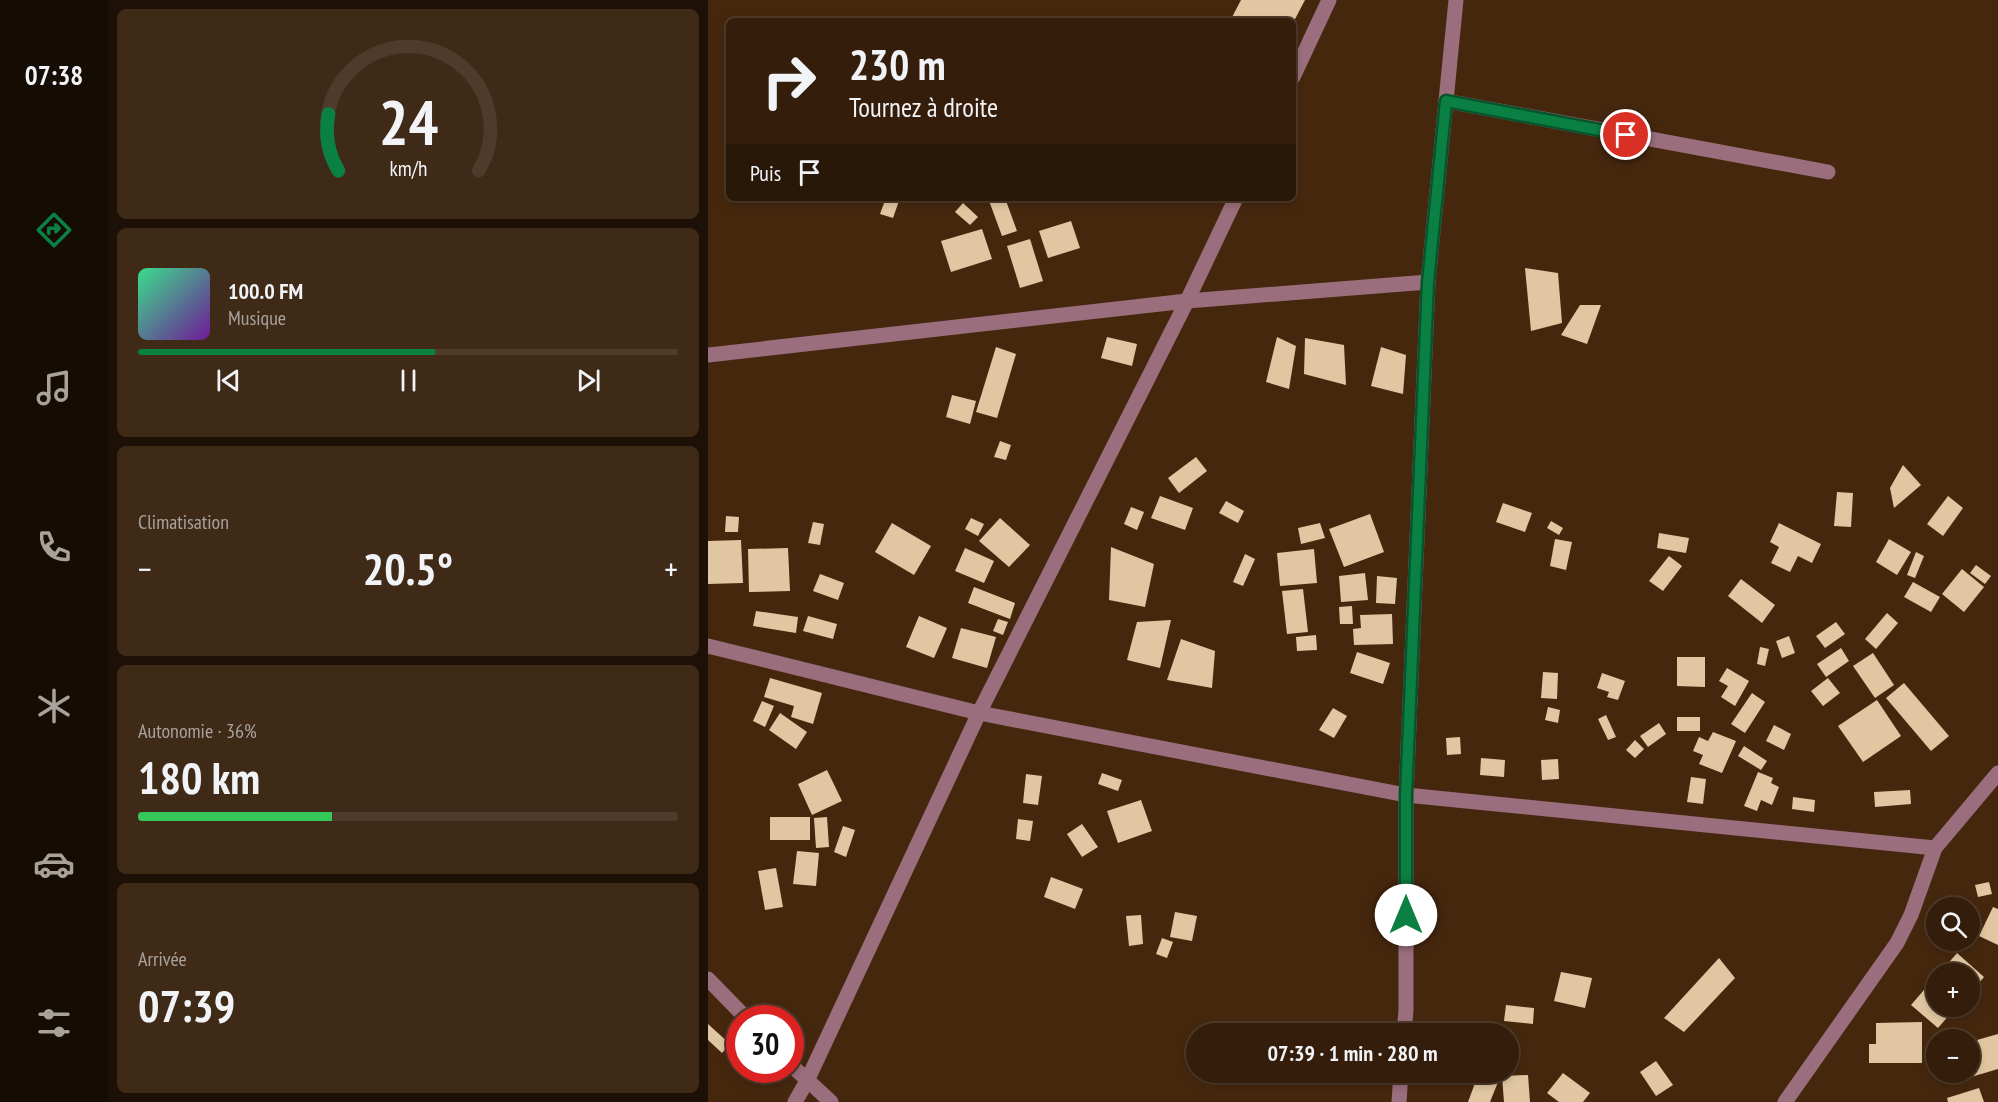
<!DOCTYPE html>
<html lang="fr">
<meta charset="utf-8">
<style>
:root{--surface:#341d0a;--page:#3f2a18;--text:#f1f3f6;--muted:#a9a29c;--line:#4e3b2b;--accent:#0b8043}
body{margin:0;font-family:"PT Sans Narrow",sans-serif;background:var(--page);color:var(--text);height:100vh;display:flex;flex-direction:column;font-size:22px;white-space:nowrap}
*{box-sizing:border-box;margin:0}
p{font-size:20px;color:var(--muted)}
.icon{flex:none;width:33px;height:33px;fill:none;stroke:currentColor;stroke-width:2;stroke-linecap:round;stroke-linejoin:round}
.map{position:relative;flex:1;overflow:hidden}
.panel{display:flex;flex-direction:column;gap:9px;padding:9px;background:#1d1006;width:600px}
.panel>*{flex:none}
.guide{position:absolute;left:18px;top:18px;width:570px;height:183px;border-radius:9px;box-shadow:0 3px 9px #0003,0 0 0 2px var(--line);background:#341d0a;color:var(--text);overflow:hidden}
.controls{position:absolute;left:1218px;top:897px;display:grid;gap:12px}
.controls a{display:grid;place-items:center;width:54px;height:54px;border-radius:50%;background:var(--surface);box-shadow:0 3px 9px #0003,0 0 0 2px var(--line);font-size:30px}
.speed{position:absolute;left:18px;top:1005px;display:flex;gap:12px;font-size:30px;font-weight:700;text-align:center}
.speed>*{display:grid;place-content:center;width:78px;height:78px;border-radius:50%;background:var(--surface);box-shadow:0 3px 9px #0003,0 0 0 2px var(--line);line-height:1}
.speed .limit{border:9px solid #d22;background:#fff;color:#111}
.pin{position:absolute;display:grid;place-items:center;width:51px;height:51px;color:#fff;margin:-26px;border:3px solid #fff;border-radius:50%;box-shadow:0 2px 6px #0007}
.me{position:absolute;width:66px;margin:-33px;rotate:0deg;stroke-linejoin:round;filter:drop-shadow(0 0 4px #0008)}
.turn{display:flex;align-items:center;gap:21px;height:126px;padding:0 24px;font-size:27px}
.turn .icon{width:78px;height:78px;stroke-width:2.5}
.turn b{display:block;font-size:42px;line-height:51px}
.then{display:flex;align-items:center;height:57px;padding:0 24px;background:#0003;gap:12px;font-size:22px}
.big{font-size:45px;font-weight:700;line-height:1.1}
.panel .widget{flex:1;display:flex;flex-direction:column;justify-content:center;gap:9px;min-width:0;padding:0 21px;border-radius:9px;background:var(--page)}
.panel .dial{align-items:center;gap:0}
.dial svg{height:156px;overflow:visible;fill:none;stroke:var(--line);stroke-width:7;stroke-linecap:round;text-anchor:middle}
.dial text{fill:var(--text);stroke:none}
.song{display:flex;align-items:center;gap:18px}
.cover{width:72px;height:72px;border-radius:9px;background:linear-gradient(135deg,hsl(150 70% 55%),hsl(280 70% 35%))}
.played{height:6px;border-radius:3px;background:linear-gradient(90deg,var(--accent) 55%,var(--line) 55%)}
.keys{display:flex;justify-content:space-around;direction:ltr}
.heat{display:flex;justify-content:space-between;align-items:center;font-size:33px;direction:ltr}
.charge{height:9px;border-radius:4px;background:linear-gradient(90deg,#34c759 36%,var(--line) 0)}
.trip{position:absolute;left:478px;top:1023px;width:333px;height:60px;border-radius:30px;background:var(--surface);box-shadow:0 3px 9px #0003,0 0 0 2px var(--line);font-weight:700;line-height:60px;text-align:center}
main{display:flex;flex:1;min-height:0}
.menu{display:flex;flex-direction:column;width:108px;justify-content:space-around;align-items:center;background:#150c04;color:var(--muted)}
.menu .icon{width:42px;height:42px}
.menu .current{color:var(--accent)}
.menu b{font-size:27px;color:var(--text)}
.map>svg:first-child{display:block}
.building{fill:#e1c7a1}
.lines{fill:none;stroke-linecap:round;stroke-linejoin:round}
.minor{stroke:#9a6e7d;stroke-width:15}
.route-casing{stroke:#07532c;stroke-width:15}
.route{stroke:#0b8043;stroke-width:10}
</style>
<main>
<nav class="menu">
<b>07:38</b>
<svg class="icon current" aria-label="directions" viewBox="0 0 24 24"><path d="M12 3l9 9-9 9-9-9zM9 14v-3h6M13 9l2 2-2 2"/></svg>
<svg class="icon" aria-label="music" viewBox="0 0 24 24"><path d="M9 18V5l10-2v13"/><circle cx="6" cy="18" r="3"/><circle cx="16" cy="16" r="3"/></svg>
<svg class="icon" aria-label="phone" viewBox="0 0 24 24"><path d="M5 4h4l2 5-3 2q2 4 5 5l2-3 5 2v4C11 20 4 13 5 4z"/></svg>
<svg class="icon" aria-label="climate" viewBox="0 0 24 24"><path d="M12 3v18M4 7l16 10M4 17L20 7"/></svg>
<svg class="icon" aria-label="car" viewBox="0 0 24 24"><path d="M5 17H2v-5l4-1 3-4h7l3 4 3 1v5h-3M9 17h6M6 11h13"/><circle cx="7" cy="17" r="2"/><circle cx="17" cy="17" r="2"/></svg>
<svg class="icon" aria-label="filters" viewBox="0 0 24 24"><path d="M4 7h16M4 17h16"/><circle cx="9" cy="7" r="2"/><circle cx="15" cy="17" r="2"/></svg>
</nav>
<section class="panel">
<div class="widget dial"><svg viewBox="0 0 100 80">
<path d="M14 69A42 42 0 1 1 86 69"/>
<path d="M14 69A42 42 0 0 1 9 40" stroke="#0b8043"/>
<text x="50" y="56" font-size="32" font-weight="700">24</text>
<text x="50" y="72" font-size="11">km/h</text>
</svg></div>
<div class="widget">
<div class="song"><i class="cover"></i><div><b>100.0 FM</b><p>Musique</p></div></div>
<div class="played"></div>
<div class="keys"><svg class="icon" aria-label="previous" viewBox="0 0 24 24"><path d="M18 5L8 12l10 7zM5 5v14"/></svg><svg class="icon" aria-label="pause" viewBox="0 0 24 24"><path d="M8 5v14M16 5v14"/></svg><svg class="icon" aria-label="next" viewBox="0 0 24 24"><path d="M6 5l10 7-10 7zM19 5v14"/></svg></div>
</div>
<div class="widget"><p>Climatisation</p>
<div class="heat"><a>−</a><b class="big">20.5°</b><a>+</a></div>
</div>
<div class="widget"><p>Autonomie · 36%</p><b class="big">180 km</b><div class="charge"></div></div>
<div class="widget"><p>Arrivée</p><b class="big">07:39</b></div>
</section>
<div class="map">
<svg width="1290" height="1102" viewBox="0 0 1290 1102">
<rect width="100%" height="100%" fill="#45270e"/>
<g class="building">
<polygon points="533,0 597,0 586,21 522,21"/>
<polygon points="178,198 192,198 185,218 172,214"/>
<polygon points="280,198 297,198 309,231 294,236"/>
<polygon points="255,203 270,217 262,225 247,212"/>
<polygon points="363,221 372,248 340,258 331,231"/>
<polygon points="274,229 284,259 243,272 233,241"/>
<polygon points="322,239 335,281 312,288 299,246"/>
<polygon points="817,268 850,273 854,323 823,331"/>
<polygon points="872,305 893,305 879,344 853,335"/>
<polygon points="399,337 429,344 424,366 393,358"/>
<polygon points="569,337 588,346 581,389 558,382"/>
<polygon points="597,338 636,345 638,385 596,374"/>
<polygon points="288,347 308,354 289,418 268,412"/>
<polygon points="673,347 698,355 695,394 663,386"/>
<polygon points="244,395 268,401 262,424 238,417"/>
<polygon points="292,441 303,445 298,460 286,457"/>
<polygon points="488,457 499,471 471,493 460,478"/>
<polygon points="1195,465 1213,485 1186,508 1182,488"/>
<polygon points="1129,492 1145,493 1143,527 1126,526"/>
<polygon points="452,496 485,508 477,530 443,518"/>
<polygon points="1240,496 1255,508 1235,536 1219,524"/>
<polygon points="518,501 536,511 530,523 511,513"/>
<polygon points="795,503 824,513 817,532 788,522"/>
<polygon points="423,507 436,512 429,530 416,524"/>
<polygon points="662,514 676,552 636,567 621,529"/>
<polygon points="18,516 31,517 30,532 17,532"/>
<polygon points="263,518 276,524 270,536 257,529"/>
<polygon points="292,518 322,545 301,567 271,541"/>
<polygon points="843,521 855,528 851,535 839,528"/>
<polygon points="105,522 116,524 112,545 100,543"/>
<polygon points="184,523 223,546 206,575 167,552"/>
<polygon points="612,523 617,538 593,544 590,528"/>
<polygon points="1071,523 1113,544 1104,563 1090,556 1082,572 1063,563 1071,547 1062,542"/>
<polygon points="951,533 981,538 978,553 949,548"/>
<polygon points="847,539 864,542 858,570 842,566"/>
<polygon points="1181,539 1203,552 1189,575 1168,562"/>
<polygon points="33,540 35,583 0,584 0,541"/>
<polygon points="403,547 446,564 437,607 401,600"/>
<polygon points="80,548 82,591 41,592 40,549"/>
<polygon points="257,548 286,561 276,583 247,571"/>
<polygon points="606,549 609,583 572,586 569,553"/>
<polygon points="1208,552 1216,556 1207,578 1199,575"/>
<polygon points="537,554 547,559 535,586 525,582"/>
<polygon points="961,556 974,566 955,591 941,581"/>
<polygon points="1268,565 1283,576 1277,584 1262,573"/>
<polygon points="1254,569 1276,587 1256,612 1234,594"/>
<polygon points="657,573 660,600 633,602 631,576"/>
<polygon points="112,574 136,583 130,600 105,591"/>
<polygon points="669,576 689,578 687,604 668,603"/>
<polygon points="1033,579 1067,605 1054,623 1020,596"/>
<polygon points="1205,582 1232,597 1223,612 1196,597"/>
<polygon points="266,587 307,603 302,619 260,603"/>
<polygon points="595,589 600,632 579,634 574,591"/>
<polygon points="644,606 645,624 632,624 631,607"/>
<polygon points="48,611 90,617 88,633 45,626"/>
<polygon points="1179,613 1190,623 1168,649 1157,639"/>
<polygon points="684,614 685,644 646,645 645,629 653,628 652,615"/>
<polygon points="100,616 129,624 125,639 95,631"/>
<polygon points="211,616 239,628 226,658 198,647"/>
<polygon points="290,619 300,622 295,635 285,631"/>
<polygon points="463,620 452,668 419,660 429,622"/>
<polygon points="1128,622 1137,634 1117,648 1108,636"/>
<polygon points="253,628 288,637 279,668 244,658"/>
<polygon points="608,635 609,650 589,651 588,637"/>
<polygon points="1081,636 1087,653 1074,658 1068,641"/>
<polygon points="473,639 507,651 504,688 459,680"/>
<polygon points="1052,647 1061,649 1057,666 1049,664"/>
<polygon points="1133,648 1141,661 1118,677 1109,664"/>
<polygon points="649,652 682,663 675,684 642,673"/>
<polygon points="1165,653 1186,685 1167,698 1145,666"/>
<polygon points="969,657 997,657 997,687 969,686"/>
<polygon points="1019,668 1041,681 1027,706 1013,697 1020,686 1011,681"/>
<polygon points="835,672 850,673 849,699 833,698"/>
<polygon points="894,673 917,681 910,700 899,697 901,692 889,688"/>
<polygon points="62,678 114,693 105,724 83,717 86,706 56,697"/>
<polygon points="1120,678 1132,693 1115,706 1103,691"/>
<polygon points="1196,683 1241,736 1223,751 1178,698"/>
<polygon points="1044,693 1057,702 1037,733 1023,724"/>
<polygon points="1169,700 1193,736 1155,762 1130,726"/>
<polygon points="54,701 66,706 57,727 45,721"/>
<polygon points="840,707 852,710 850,723 837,720"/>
<polygon points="625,708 639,716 626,738 611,730"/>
<polygon points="72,713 99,732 88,749 61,730"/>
<polygon points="898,715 908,737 900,740 890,719"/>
<rect x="969" y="717" width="23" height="14"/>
<polygon points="951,723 958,734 940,747 932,736"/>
<polygon points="1066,725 1083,734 1076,750 1058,741"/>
<polygon points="1005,732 1028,741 1014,773 991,764 995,755 985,751 991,737 1000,741"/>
<polygon points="752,737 753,754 739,755 738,738"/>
<polygon points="927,740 936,749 927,758 918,750"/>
<polygon points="1036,746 1059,761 1053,770 1030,756"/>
<polygon points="773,758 797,760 796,777 772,775"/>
<polygon points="850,759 851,779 834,780 833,760"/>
<polygon points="119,770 134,801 104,815 90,784"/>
<polygon points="1050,772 1065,778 1063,783 1071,787 1064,805 1053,800 1049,811 1036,806"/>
<polygon points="394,773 414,780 410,791 390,784"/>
<polygon points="318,774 334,776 330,805 315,803"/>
<polygon points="983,777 998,779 995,804 979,802"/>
<polygon points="1202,790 1203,804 1167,807 1166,792"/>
<polygon points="1085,797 1107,800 1106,812 1084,809"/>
<polygon points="433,800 444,831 410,843 399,811"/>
<rect x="62" y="817" width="40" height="23"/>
<polygon points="119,817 121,847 108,848 106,818"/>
<polygon points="310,819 325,821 322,841 308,839"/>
<polygon points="374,824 390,847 374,857 359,834"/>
<polygon points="135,826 147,830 138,857 126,852"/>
<polygon points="89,851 111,853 108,886 85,884"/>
<polygon points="68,868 75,907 57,910 50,871"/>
<polygon points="343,877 375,889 367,909 336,897"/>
<polygon points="1281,882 1284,894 1270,897 1267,885"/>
<polygon points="1285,907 1290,909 1290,945 1271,936"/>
<polygon points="467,912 489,916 484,941 462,937"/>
<polygon points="433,915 435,944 421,946 418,916"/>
<polygon points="454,938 465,942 459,958 448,954"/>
<polygon points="1228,940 1250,940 1248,948 1228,944"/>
<polygon points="1249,953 1276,977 1262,993 1262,974 1231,974"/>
<polygon points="1011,958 1027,978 976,1032 956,1018"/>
<polygon points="853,972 884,978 877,1008 846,1001"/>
<polygon points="1228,976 1228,1006 1249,1006 1230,1028 1203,1005"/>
<polygon points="798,1005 826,1008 825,1024 796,1021"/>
<polygon points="1214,1022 1214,1063 1161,1063 1161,1044 1168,1044 1168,1023"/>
<polygon points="0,1024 22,1044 14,1053 0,1040"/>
<polygon points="1290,1034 1290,1069 1253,1080 1251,1072 1262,1072 1262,1042"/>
<polygon points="948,1061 965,1085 948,1096 932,1072"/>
<polygon points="737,1072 764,1074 763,1084 736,1080"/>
<polygon points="855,1073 882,1093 875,1102 851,1102 839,1093"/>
<polygon points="770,1075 790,1082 782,1102 760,1102"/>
<polygon points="820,1075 822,1102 796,1102 794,1076"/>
<polygon points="1271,1088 1276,1102 1240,1102 1239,1098"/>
</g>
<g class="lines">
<g class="minor">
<polyline points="585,77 621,0"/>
<polyline points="738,101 1120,172"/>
<polyline points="0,355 479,301 720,282"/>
<polyline points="0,646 271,713 698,795 1227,848"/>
<polyline points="0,979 38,1018"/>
<polyline points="696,1034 698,1010 698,795 720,282 748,0"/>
<polyline points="82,1064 123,1102"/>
<polyline points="87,1102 99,1081 271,713 479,301 528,198"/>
<polyline points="691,1102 693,1072"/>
<polyline points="1077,1102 1189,943 1203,915 1227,848 1290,773"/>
</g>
</g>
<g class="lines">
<defs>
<polyline id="route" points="698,915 698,795 720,282 738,101 918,135"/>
</defs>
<use href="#route" class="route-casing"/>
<use href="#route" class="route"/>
</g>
</svg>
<div class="controls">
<a><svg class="icon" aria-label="search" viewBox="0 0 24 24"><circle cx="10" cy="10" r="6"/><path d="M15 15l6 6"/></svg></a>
<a>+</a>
<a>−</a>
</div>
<div class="speed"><div class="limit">30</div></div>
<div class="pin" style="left:918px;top:135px;background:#d93025"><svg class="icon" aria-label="arrive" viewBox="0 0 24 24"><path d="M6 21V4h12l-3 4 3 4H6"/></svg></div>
<svg class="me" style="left:698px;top:915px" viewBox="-20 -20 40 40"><circle r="19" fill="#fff"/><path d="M0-13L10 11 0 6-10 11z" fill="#0b8043"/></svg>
<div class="trip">07:39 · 1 min · 280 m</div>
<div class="guide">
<div class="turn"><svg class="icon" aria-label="right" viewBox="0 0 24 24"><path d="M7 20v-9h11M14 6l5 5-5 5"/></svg><div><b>230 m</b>Tournez à droite</div></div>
<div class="then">Puis<svg class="icon" aria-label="arrive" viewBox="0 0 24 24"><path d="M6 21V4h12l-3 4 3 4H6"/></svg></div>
</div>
</div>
</main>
